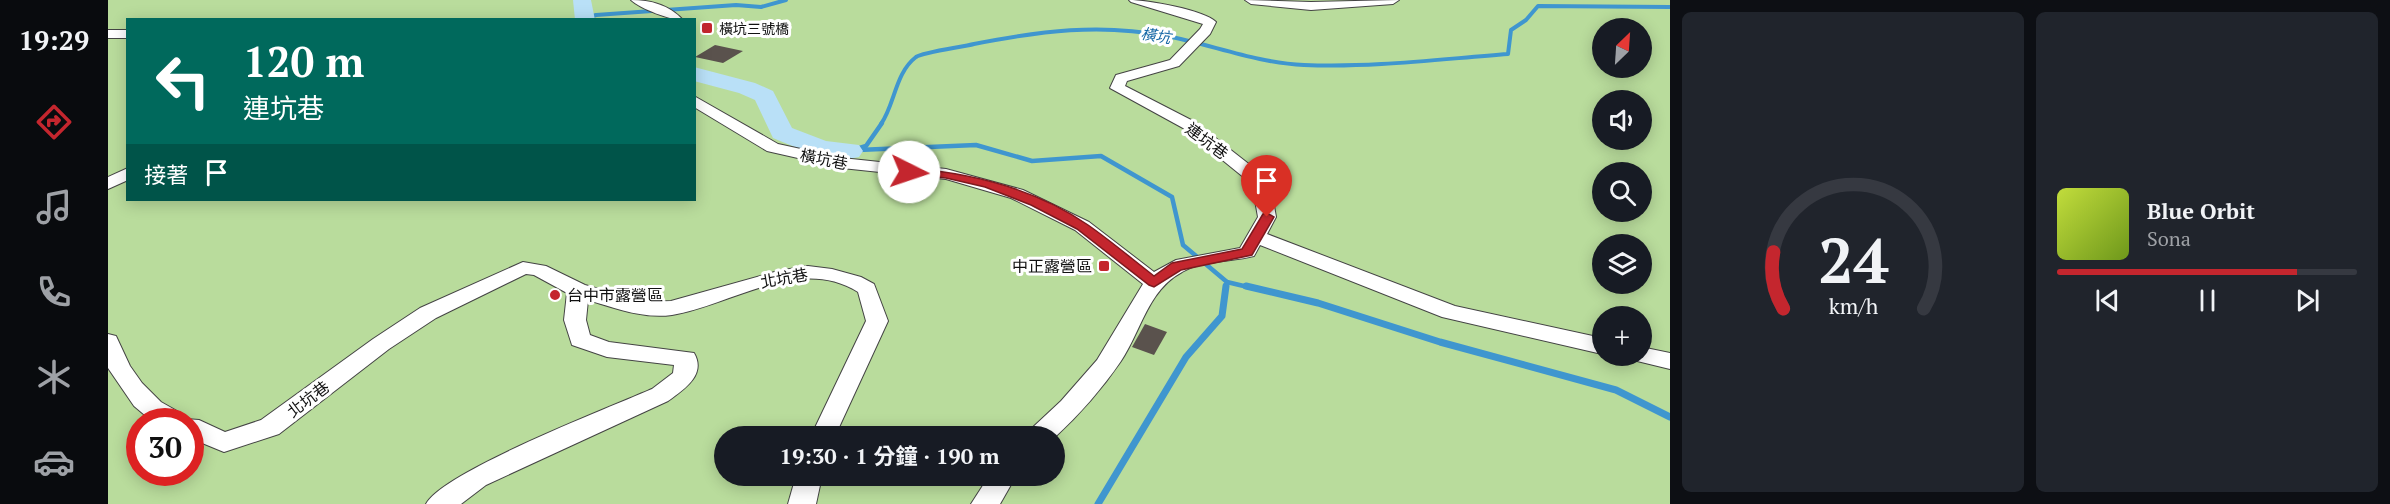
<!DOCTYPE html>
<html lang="zh-TW">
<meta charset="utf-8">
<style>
:root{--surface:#171b24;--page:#20242c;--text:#f1f3f6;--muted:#9ea1a6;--line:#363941;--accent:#c4262e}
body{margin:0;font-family:"PT Serif","Noto Sans TC",serif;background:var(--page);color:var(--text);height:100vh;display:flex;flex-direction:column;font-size:22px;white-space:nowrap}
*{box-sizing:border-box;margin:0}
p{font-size:20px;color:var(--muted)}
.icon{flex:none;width:33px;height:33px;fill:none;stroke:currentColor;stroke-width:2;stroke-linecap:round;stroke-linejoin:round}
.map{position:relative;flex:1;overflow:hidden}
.panel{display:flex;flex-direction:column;gap:12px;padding:12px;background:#0d0f14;width:720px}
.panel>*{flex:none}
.top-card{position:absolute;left:18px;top:18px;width:570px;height:183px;border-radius:0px;box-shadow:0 3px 15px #0003;background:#00695c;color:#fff;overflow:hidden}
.needle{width:39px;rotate:25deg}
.fabs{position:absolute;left:1484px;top:18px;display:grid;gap:12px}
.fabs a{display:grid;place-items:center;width:60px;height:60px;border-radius:50%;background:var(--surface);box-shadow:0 3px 15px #0003;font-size:30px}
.speed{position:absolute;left:18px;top:408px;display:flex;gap:12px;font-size:30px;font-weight:700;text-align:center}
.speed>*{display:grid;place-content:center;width:78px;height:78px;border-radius:50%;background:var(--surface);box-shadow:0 3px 15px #0003;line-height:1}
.speed .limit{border:9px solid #d22;background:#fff;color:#111}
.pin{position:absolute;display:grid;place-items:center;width:51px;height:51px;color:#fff;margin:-62px -26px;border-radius:50% 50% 50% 0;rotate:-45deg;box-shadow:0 0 6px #0007}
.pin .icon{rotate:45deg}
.me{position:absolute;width:66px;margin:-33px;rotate:94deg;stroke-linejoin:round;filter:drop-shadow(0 0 4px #0008)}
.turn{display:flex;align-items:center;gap:21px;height:126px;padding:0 18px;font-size:27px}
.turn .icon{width:78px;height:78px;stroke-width:2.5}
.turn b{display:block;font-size:42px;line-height:51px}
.then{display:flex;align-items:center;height:57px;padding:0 18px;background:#0003;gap:12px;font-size:22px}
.panel .card{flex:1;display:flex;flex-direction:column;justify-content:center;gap:9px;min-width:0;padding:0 21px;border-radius:9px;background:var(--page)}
.panel .dial{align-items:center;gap:0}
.dial svg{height:156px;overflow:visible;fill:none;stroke:var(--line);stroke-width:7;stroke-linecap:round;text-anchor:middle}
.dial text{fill:var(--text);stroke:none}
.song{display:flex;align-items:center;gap:18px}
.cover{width:72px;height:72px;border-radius:9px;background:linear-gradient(135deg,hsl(70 70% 55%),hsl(80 70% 35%))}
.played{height:6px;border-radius:3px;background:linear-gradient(90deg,var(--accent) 80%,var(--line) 80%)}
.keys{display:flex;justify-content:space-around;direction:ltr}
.panel .tiles{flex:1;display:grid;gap:12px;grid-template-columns:repeat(2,1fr)}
.trip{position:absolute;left:606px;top:426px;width:351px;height:60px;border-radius:30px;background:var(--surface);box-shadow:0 3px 15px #0003;font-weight:700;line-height:60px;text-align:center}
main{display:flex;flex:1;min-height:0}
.tab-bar{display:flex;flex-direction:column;width:108px;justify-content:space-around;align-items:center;background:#090b0e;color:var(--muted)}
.tab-bar .icon{width:42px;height:42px}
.tab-bar .selected{color:var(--accent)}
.tab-bar b{font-size:27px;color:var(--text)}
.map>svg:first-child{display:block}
.forest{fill:#b9dc9c;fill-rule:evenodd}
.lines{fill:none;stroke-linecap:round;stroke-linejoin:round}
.stream-far2{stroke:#3f96cf;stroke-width:4}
.stream-far1{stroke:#3f96cf;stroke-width:4.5}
.stream{stroke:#3f96cf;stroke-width:7}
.river{fill:#b9e0f7;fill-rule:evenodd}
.building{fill:#5a524d}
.minor-casing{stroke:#444;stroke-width:2}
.minor{fill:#fff;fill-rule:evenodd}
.route{fill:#c4262e;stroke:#7f191e;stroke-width:1.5}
.poi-dot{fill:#c4262e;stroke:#fff;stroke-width:2}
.labels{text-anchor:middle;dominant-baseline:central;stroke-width:6;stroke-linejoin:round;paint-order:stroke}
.far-poi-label{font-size:14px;fill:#111;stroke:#fff;text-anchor:start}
.far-water-label{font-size:15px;font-style:italic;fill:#1768a6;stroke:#fff}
.street-label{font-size:16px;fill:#111;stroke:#fff}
.poi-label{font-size:16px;fill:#111;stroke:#fff;text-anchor:end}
</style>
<main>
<nav class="tab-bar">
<b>19:29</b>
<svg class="icon selected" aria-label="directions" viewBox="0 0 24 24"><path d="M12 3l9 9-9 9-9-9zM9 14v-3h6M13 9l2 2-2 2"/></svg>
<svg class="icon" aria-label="music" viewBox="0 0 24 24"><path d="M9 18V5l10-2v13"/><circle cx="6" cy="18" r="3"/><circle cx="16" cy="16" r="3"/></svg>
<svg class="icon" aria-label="phone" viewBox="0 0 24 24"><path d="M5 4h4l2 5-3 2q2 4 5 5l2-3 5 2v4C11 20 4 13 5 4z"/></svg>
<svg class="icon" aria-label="climate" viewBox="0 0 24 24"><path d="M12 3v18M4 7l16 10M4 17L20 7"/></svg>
<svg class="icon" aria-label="car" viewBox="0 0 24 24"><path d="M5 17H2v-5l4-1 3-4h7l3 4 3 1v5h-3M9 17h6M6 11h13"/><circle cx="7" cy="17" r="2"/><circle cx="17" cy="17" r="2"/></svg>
</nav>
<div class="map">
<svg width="1562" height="504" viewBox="0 0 1562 504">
<rect width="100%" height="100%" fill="#fffdf5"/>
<path class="forest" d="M0,0H1562V504H0ZM20,20H586V200H20ZM1494,28H1533V68H1494ZM1494,100H1533V140H1494ZM1494,172H1533V212H1494ZM1494,244H1533V284H1494ZM1494,316H1533V356H1494ZM32,422H82V472H32ZM616,436H946V476H616Z"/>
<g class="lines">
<g class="stream-far2">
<polyline points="476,19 488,15 628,5 653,7 678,0"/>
<path d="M773,124C787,104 787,73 808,57C815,52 855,47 866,44C933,31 991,23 1059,36C1105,45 1149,63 1196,65C1264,68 1333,59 1400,54L1403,30L1418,20L1430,6L1562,7"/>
</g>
<g class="stream-far1">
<polyline points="750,150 868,145 924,161 993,156 1064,197 1075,245 1119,282 1144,288"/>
<polyline points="742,151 758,146 774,123"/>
<polyline points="1118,288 1119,282"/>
</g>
<g class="stream">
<polyline points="1138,286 1210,303 1332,342 1508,390 1562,417"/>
<polyline points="990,504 1078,357 1114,316 1118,286"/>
</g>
<g class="river">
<polygon points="465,0 483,0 487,20 467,20"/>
<path d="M586,67L647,83L665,91L684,128L718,141L751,145L755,151L751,157C722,164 692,149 665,138L647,100L631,93L586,81Z"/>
</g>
</g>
<g class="building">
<polygon points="607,45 635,51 615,63 587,57"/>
<polygon points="1037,324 1059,332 1046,355 1024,347"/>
</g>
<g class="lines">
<defs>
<g id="minor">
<path d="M523,0C543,0 561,5 575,20C562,20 533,9 523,0Z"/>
<path d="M1021,0C1039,0 1096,10 1108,22L1102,34L1071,66L1019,81L1017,86L1087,122L1151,172L1163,189L1168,217L1159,234L1347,306L1494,338V354L1334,317L1152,245L1146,256C1123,262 1095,260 1074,272C1040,290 1033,331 1013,361C994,389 971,415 946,438L920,436L923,429L953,401L989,360L1035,284L967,230L903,198L838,179L734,168L659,151L586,107V96L670,144L734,158L838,169L915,190L981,222L1046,272L1068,260L1132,248L1150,217L1145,189L1139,180L1075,128L1002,88L1008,75L1062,60L1092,29L1095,24L1023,2Z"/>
<polygon points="1137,0 1203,2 1291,0 1285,4 1203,10 1143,4"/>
<rect x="0" y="30" width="20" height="8"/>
<polygon points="20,168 20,180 0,189 0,177"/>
<path d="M415,262L438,266L477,285L536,302L563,301L670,271L700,266L724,269L753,277L766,284L780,321L727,436H703L758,321L750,292C691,255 624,305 564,315C535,319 507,308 480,300L478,320L482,335L501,342L586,353C599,375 575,390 560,401L378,485L353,504H318C334,472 503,407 544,389L565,373L566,365L499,357L464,345L456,320L459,293L426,275L418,274L328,318L281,349L171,434L116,452L82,438V422H45L26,406L0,368V334L8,336L22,366L34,383L53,402L76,415L78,419L91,420L117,432L153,420L265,339L312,308Z"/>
<polygon points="1533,347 1562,353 1562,369 1525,360 1522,356 1533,356"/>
<polygon points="688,476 714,476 708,504 680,504"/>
<polygon points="881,476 908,476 892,504 863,504"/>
</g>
</defs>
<use href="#minor" class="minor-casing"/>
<use href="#minor" class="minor"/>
</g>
<path class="route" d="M801,168C862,173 928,189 980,225C1003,241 1024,259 1046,276L1064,263L1134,249L1155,214L1159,213L1166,217L1144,255L1073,270L1046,287L1041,285L969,229L923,205L877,187L838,178L797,174V169Z"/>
<g class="poi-dot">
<rect x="593" y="22" width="12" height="12" rx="3"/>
<rect x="990" y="260" width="12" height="12" rx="3"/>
<circle cx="447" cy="295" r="6"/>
</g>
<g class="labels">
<g class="far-poi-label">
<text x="611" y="28">橫坑三號橋</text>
</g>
<g class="far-water-label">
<text transform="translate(1048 35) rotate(9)">橫坑</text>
</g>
<g class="street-label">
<text transform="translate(1099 141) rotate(37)">連坑巷</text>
<text transform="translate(716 159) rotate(11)">橫坑巷</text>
<text transform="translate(676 278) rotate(-10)">北坑巷</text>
<text transform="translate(200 399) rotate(-37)">北坑巷</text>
</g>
<g class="poi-label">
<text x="984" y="266">中正露營區</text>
<text x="459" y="295" text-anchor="start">台中市露營區</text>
</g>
</g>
</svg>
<div class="fabs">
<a><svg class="needle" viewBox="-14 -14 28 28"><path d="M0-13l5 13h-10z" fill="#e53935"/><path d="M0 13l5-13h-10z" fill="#9ea1a6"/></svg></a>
<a><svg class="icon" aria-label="sound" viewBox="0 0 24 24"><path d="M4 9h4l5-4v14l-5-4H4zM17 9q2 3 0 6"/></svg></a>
<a><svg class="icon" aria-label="search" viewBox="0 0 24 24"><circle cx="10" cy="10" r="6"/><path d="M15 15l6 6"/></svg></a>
<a><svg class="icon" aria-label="layers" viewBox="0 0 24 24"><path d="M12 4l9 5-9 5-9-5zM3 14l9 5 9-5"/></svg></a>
<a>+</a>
</div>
<div class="speed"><div class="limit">30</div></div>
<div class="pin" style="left:1159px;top:217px;background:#d93025"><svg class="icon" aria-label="arrive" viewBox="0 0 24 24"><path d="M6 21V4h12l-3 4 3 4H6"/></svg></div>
<svg class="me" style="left:801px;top:172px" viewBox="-20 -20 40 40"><circle r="19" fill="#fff"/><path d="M0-13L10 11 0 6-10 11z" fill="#c4262e"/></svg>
<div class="trip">19:30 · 1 分鐘 · 190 m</div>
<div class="top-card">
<div class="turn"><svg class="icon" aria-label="left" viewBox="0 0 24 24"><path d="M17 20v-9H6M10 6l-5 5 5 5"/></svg><div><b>120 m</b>連坑巷</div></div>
<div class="then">接著<svg class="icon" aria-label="arrive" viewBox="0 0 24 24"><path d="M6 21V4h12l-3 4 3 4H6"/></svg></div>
</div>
</div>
<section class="panel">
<div class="tiles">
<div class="card dial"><svg viewBox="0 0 100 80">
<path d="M14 69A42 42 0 1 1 86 69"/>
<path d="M14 69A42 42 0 0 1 9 40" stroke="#c4262e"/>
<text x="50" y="56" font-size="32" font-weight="700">24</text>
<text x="50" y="72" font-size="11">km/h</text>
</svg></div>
<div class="card">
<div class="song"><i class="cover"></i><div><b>Blue Orbit</b><p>Sona</p></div></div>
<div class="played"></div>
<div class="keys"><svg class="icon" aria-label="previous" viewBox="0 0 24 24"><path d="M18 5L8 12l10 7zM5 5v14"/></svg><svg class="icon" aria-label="pause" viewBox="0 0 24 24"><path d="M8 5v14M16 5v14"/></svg><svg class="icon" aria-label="next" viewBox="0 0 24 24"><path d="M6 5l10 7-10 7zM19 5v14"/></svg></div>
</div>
</div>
</section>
</main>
